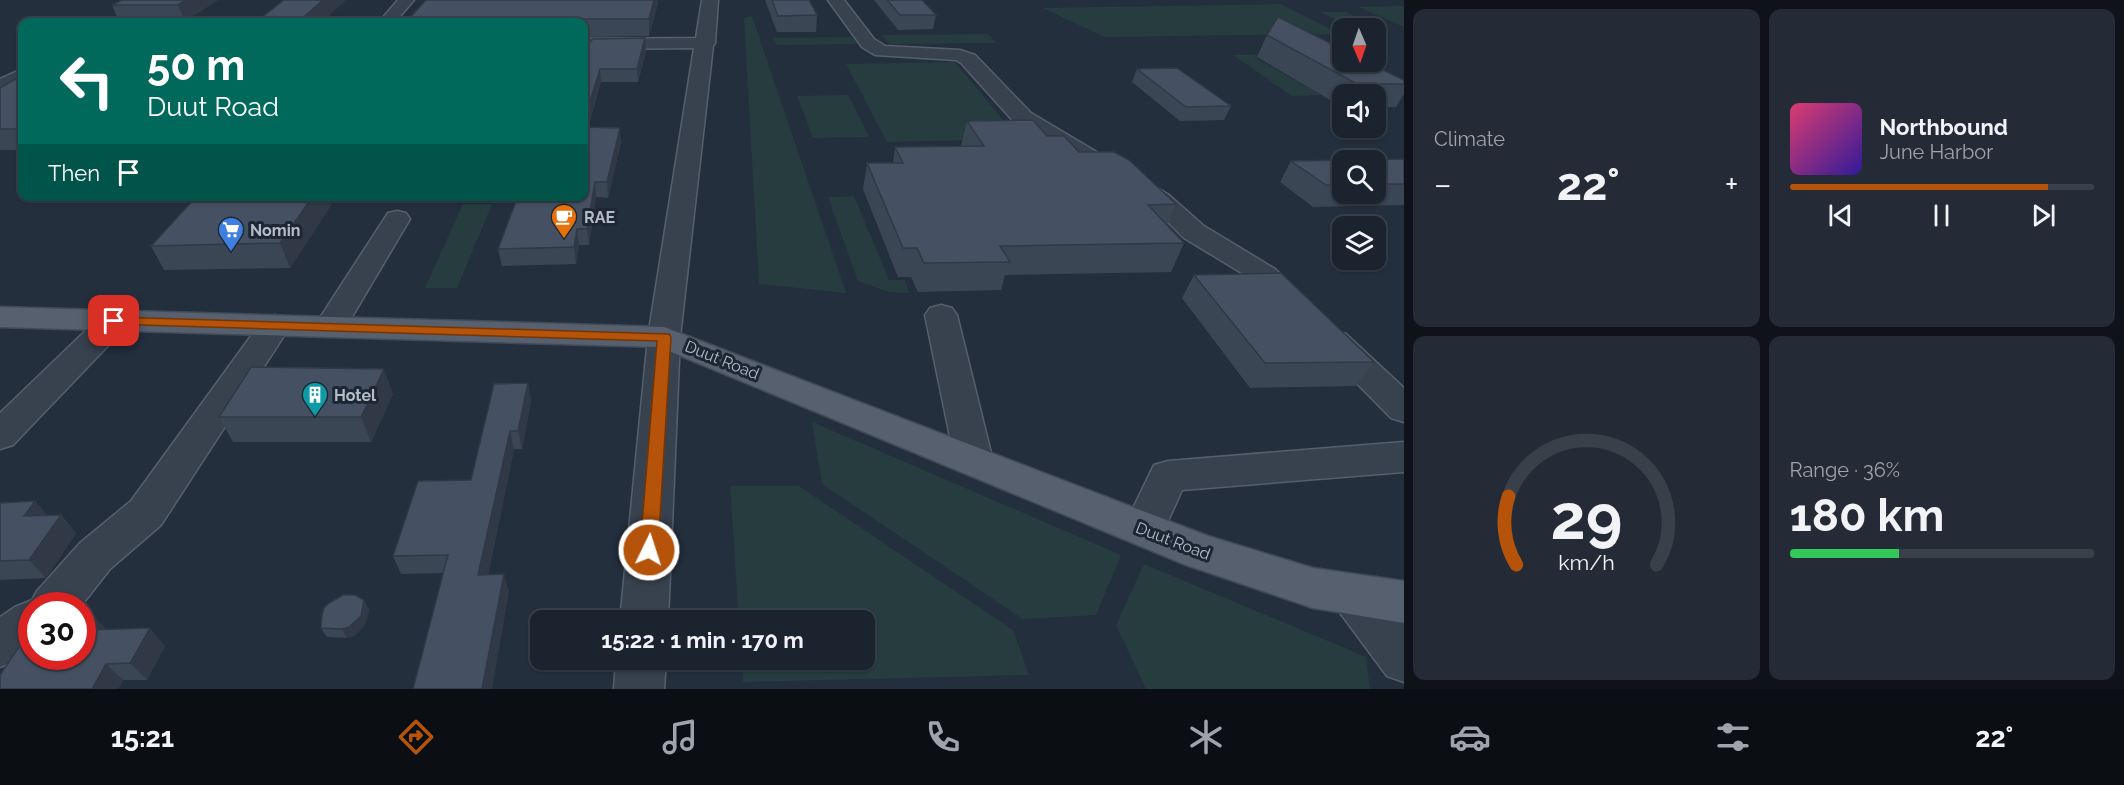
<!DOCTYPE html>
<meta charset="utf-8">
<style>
:root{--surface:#1b232e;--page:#242b36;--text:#f1f3f6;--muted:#a0a4aa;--line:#39404a;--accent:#b45309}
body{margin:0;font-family:Raleway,sans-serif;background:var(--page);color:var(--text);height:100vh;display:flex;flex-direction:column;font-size:22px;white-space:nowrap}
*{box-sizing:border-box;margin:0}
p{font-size:20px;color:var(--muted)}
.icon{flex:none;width:33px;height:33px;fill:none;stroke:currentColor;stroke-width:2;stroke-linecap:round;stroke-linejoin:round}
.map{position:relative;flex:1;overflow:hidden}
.side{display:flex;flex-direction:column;gap:9px;padding:9px;background:#0f1319;width:720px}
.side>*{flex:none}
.banner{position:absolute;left:18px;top:18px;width:570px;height:183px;border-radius:12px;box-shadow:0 2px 4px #0004,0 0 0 2px var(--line);background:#00695c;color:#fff;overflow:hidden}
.needle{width:39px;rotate:178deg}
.controls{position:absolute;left:1332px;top:18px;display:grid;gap:12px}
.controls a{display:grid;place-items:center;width:54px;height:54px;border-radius:12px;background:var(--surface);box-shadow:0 2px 4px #0004,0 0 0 2px var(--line);font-size:30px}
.speed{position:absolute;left:18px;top:592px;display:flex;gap:12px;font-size:30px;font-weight:700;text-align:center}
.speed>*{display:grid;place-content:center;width:78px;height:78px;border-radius:50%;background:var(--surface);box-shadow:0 2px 4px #0004,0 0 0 2px var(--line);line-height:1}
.speed .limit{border:9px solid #d22;background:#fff;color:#111}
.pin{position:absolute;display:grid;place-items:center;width:51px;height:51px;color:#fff;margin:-26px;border-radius:12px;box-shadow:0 3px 9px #0006}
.me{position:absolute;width:66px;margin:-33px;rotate:4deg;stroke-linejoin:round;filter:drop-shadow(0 0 4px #0008)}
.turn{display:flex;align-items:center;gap:21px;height:126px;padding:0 30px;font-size:27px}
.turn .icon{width:78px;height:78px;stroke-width:2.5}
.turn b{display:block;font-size:42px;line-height:51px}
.then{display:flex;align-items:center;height:57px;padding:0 30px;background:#0003;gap:12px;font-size:22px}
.big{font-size:45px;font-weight:700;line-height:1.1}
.side .tile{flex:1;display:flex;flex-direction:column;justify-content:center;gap:9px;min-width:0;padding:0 21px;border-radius:12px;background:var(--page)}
.side .dial{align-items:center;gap:0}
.dial svg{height:156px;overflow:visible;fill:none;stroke:var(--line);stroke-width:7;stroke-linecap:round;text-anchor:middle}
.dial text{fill:var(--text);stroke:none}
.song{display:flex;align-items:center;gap:18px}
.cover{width:72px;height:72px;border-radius:9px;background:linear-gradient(135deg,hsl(340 70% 55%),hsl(250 70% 35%))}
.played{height:6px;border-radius:3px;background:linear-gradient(90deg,var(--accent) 85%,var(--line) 85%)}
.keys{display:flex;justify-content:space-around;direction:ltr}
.heat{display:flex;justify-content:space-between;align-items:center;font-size:33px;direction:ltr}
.charge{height:9px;border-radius:4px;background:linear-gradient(90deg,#34c759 36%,var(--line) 0)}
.side .tiles{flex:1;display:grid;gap:9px;grid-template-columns:repeat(2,1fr)}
.trip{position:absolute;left:530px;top:610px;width:345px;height:60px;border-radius:12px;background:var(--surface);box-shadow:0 2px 4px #0004,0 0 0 2px var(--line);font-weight:700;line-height:60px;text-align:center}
.dock{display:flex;height:96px;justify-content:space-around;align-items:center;background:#0b0e12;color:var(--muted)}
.dock .icon{width:42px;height:42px}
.dock .current{color:var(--accent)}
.dock b{font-size:27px;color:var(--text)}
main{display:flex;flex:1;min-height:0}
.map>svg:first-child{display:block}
.green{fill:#263c3f}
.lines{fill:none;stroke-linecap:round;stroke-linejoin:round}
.minor-casing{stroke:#565f6c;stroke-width:3}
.major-casing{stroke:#414a57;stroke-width:3}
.minor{fill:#38414e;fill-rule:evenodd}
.major{fill:#56606e;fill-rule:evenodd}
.wall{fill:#3b4654;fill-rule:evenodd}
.shaded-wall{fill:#303945}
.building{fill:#455162;stroke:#303945;stroke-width:1.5}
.route{fill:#b45309;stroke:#753606;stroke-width:1.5}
.labels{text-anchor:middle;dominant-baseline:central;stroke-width:6;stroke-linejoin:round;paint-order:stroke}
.poi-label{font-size:16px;font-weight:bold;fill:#b4bcc9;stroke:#1d2633;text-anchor:start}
.street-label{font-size:16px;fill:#b4bcc9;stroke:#1d2633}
</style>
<main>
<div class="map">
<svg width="1404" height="689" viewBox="0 0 1404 689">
<rect width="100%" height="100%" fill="#242f3e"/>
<g class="green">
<polygon points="1280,4 1340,34 1104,37 1043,8"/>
<polygon points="1404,6 1404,27 1359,7"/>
<polygon points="1320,12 1346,12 1380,28 1352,28"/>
<polygon points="752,16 846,293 759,284 744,18"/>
<polygon points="988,34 996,43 889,44 882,35"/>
<polygon points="852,37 857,44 777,45 773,38"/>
<polygon points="1335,53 1342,60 1295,56 1254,57 1321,95 1292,96 1233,55"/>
<polygon points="955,62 1019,139 887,142 846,64"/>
<polygon points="848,95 869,137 813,138 797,96"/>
<polygon points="854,196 889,280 905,280 909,293 889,292 858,281 828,197"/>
<polygon points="463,204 492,204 457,288 425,288"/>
<polygon points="812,422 1121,555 1096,615 1023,619 822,484"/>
<polygon points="730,486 799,486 1013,630 1029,675 743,682 742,660 864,660 864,621 739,621"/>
<polygon points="1144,564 1366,657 1370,689 1146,689 1116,625"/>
</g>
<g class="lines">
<defs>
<g id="minor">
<polygon points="398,0 414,0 395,22 379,22"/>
<polygon points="702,0 718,0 715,43 713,46 680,337 668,621 620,621 648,337 694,48 593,49 590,53 584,54 584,39 696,38"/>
<polygon points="828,0 844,0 874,39 885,46 960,50 975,55 1031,113 1169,195 1204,226 1275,269 1310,303 1306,310 1295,312 1284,310 1255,281 1184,238 1151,205 1015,123 961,63 956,60 875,55 862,47"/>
<polygon points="22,69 22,83 0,93 0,79"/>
<polygon points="397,211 406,213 410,219 346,327 341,334 330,337 319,334 314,327 388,213"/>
<polygon points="941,305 952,308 957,315 993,461 988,471 974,476 960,471 955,461 925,315 930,308"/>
<polygon points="114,311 125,314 130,321 125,328 13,445 0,449 0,413 103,314"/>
<polygon points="275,315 286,318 291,325 161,525 110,569 81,606 32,606 32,650 17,660 0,667 0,617 15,607 32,600 37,591 80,543 131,501 264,318"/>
<polygon points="1334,331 1346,334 1404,388 1404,422 1391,418 1322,348 1318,341 1322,334"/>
<polygon points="1404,442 1404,472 1182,490 1159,541 1144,547 1129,541 1123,529 1154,465 1168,461"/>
<polygon points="1354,576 1370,582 1404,622 1404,682 1387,676 1338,610 1331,596 1338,582"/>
<polygon points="616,660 666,660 664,689 614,689"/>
</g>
<polygon id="major" points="0,307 664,327 1208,536 1313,568 1404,581 1404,623 1313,608 1186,565 659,347 0,327"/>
</defs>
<use href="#minor" class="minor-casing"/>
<use href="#major" class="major-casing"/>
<use href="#minor" class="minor"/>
<use href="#major" class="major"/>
</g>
<g class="wall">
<polygon points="218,0 185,21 119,22 112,5"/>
<polygon points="765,0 809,0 817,15 816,32 777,32"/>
<polygon points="874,0 922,0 936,15 933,29 898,30"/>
<polygon points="658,3 649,36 584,37 584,38 584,22 406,22"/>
<polygon points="1267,35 1404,80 1404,94 1396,107 1376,107 1376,94 1342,94 1342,107 1257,57"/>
<polygon points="584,44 646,51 638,82 601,82 588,128 621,142 608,198 596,197 589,245 579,245 576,264 502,266 498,249 584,196"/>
<polygon points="1137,69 1231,106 1224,120 1180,121 1132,82"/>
<polygon points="22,75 22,150 0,150 0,88"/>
<polygon points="967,121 1047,136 1176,204 1167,225 1184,243 1171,272 1005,275 1001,290 918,292 911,277 898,277 863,189 867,163 893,163 895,147 961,146"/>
<path d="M1404,159V205L1313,207L1280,182L1291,161ZM1342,160H1376V194H1342Z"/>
<polygon points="197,196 337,196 290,268 164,270 151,246"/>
<polygon points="1194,275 1374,362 1356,386 1250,388 1182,298"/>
<polygon points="528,383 531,401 522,449 514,449 488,575 509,592 443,573 401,574 393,556 471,480"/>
<polygon points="393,394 371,442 233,442 219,417"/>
<polygon points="35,501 48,516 61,515 76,533 46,578 0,580 0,503"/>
<polygon points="364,600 369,610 365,625 354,636 347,638 327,637 321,628"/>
<polygon points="106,630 165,646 147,680 123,680 118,689 0,689"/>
</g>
<g class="shaded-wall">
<polygon points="186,0 218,0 185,21 178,5"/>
<polygon points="323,0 346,0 322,22 298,22"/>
<polygon points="654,0 658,0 658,3 649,36 649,19"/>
<polygon points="645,38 646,51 638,82 637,69"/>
<polygon points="600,69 601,82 586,133 585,118"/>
<polygon points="620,128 621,142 608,198 607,182"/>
<polygon points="595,182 596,197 589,245 587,229"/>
<polygon points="313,196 337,196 290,268 280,243"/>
<polygon points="577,229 579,245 576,264 574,247"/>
<polygon points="384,369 393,394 371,442 361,417"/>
<polygon points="528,383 531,401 522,449 518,431"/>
<polygon points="510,431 514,449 484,593 478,575"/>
<polygon points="35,501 51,519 24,516"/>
<polygon points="61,515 76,533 46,578 29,560"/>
<polygon points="504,574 509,592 492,689 482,689"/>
<polygon points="364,600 369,610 365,625 354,636 347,638 342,629"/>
<polygon points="96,618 112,636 88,630"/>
<polygon points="150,628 165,646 147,680 130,663"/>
<polygon points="106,664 123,680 118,689 92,689"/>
</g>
<g class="building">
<polygon points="122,0 186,0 178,5 112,5"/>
<polygon points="284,0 323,0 298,22 256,22"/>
<polygon points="426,0 654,0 649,19 582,19 580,22 406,22"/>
<polygon points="772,0 809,0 817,15 778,16"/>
<polygon points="887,0 922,0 936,15 900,15"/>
<polygon points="1278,17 1342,49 1342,62 1366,62 1404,80 1404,84 1357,84 1267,35"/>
<polygon points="645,38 637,69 600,69 585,118 584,118 584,44 589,43 593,39"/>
<polygon points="1177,68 1231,106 1186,107 1137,69"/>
<polygon points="22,75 22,129 0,129 0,88"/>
<polygon points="1033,120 1047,136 1064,136 1079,152 1114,152 1129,160 1176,204 1148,205 1184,243 1000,246 1010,262 924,263 917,248 903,248 867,163 903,163 895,147 984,146 967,121"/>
<polygon points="584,127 620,128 607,182 595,182 587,229 577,229 574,247 498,249 518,196 584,196"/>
<polygon points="1404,159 1404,184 1376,184 1376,160 1342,160 1342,185 1326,185 1291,161"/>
<polygon points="197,196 313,196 280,243 151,246"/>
<polygon points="1281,273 1374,362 1265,363 1194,275"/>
<polygon points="251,367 384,369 361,417 219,417"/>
<polygon points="528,383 518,431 510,431 478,575 504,574 482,689 413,689 448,555 393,556 418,481 471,480 494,384"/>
<polygon points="35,501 24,516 61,515 29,560 0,561 0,503"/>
<polygon points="343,595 355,595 364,600 361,616 349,627 342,629 321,628 322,615 324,608 329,603"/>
<polygon points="96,618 88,630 150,628 130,663 106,664 92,689 0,689 0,675 29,632 32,632 32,657 82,657 82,619"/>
</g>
<polygon class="route" points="114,317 669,334 671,337 658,550 655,555 649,558 642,555 640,550 657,341 109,324 107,321"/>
<defs>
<symbol id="cafe-pin" viewBox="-11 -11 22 30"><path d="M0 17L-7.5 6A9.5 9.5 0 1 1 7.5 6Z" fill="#e8710a" stroke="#1d2633"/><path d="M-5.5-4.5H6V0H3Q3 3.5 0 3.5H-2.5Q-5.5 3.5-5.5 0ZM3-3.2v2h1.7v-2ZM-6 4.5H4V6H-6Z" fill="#fff"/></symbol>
<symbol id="supermarket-pin" viewBox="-11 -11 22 30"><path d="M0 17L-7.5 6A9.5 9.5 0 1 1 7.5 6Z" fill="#3f7fe0" stroke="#1d2633"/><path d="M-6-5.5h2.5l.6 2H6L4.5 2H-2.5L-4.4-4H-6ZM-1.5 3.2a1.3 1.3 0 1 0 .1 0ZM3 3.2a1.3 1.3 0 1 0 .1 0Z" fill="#fff"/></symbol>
<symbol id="building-pin" viewBox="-11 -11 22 30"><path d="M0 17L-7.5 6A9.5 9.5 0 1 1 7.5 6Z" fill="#0f9aa8" stroke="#1d2633"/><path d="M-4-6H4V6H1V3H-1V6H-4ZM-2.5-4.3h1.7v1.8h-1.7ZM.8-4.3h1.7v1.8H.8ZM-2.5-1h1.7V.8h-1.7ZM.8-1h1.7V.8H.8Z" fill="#fff"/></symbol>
</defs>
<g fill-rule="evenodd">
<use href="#cafe-pin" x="549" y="202" width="30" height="40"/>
<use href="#supermarket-pin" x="216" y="215" width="30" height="40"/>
<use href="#building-pin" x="300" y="380" width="30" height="40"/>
</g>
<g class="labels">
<g class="poi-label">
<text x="584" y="217">RAE</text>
<text x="250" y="230">Nomin</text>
<text x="334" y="395">Hotel</text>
</g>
<g class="street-label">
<text transform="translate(722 360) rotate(22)">Duut Road</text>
<text transform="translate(1173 541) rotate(21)">Duut Road</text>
</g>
</g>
</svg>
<div class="controls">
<a><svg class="needle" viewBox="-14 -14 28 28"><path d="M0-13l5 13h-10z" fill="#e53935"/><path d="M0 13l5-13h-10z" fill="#a0a4aa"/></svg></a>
<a><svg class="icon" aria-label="sound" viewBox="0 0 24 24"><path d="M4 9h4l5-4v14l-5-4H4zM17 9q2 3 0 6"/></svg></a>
<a><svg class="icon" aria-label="search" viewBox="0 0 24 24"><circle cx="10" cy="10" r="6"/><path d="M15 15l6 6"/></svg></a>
<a><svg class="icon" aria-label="layers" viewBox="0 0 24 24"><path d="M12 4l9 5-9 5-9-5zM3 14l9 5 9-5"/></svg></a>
</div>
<div class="speed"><div class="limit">30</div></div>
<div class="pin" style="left:114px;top:321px;background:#d93025"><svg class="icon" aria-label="arrive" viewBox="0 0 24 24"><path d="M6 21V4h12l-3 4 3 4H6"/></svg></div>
<svg class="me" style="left:649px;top:550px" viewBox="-20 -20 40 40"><circle r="17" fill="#b45309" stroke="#fff" stroke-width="3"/><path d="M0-11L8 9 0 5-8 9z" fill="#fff"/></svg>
<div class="trip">15:22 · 1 min · 170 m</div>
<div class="banner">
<div class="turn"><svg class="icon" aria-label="left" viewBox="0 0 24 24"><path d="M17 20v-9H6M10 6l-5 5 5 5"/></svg><div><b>50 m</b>Duut Road</div></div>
<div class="then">Then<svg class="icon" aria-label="arrive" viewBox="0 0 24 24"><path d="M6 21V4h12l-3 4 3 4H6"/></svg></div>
</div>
</div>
<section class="side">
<div class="tiles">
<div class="tile"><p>Climate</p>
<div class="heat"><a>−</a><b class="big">22°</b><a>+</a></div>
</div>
<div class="tile">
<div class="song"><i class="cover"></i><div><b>Northbound</b><p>June Harbor</p></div></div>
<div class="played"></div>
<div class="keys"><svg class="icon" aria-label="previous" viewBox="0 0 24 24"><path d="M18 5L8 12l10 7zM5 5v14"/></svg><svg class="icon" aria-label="pause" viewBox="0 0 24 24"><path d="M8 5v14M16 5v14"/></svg><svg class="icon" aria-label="next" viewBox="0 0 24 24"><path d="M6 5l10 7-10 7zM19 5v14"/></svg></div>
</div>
<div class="tile dial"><svg viewBox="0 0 100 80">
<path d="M14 69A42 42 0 1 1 86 69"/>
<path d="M14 69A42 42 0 0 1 10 34" stroke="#b45309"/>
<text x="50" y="56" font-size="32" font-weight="700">29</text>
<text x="50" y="72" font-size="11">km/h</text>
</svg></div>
<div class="tile"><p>Range · 36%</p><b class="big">180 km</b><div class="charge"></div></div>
</div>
</section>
</main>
<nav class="dock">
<b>15:21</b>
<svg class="icon current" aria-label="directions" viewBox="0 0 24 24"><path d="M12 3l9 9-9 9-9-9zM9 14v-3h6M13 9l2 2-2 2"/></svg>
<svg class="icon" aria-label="music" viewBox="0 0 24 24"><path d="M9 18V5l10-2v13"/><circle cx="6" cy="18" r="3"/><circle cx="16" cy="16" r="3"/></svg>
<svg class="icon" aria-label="phone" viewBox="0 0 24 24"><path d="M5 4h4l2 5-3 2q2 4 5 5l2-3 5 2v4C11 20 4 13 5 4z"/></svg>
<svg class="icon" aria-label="climate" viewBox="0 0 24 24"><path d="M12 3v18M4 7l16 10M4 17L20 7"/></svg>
<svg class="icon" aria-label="car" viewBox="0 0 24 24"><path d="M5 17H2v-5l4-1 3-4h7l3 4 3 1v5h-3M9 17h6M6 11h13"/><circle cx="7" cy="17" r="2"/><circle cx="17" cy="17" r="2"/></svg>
<svg class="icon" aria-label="filters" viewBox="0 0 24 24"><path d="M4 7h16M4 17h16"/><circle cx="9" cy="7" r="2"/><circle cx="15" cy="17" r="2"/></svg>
<b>22°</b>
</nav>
